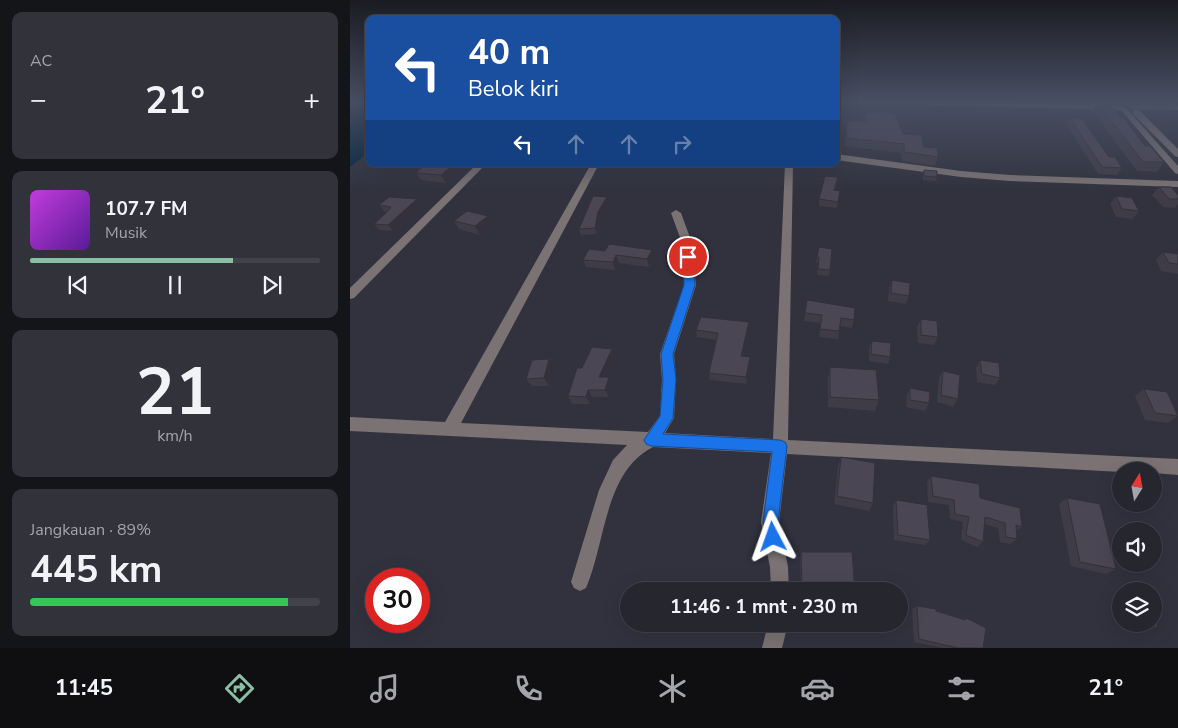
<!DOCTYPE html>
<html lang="id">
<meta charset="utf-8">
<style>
:root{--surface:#25262e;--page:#31323a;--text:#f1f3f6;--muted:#a3a5aa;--line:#42434a;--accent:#8abfa5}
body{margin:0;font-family:"Nunito Sans",sans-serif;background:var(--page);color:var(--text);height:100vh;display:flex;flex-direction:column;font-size:19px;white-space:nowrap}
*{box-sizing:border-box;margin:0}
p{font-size:16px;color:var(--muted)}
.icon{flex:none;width:28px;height:28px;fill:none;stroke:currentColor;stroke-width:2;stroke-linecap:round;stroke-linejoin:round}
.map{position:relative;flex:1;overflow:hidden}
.side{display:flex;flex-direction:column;gap:12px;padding:12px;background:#141519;width:350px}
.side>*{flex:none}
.banner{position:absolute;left:15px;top:15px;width:475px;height:152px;border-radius:10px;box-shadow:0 5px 20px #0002,0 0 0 1px var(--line);background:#1a4fa0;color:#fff;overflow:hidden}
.needle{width:32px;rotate:11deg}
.controls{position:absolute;left:762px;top:462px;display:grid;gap:10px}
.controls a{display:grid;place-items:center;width:50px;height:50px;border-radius:50%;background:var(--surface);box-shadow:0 5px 20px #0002,0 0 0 1px var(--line);font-size:25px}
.speed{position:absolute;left:15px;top:568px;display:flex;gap:10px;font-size:25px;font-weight:700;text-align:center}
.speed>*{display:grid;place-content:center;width:65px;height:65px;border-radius:50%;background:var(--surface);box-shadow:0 5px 20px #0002,0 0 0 1px var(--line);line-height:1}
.speed .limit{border:8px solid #d22;background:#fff;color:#111}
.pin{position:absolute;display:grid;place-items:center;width:42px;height:42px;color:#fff;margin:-21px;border:2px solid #fff;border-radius:50%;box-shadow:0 1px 5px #0007}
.me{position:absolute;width:55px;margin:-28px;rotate:356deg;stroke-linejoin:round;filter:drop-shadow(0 0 4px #0008)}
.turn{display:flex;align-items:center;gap:18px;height:105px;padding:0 20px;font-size:22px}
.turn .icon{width:65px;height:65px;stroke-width:2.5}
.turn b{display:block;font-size:35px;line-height:42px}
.lanes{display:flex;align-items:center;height:48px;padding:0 20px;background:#0003;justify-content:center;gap:25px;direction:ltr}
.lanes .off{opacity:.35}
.big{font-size:38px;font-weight:700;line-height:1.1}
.side .card{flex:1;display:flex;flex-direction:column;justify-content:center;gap:8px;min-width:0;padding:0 18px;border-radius:10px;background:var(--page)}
.side .dial{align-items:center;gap:0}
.dial b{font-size:65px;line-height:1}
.song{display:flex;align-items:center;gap:15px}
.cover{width:60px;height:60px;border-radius:8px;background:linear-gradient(135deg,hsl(290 70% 55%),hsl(270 70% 35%))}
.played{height:5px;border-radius:2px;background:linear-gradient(90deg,var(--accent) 70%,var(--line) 70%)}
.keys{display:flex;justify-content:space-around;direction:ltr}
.heat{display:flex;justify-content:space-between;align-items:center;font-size:28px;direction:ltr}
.charge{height:8px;border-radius:4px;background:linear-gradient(90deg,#34c759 89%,var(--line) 0)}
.trip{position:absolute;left:270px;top:582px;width:288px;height:50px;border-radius:25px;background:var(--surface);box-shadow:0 5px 20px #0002,0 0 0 1px var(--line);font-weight:700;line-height:50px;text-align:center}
.tabs{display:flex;height:80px;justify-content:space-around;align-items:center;background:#0f0f12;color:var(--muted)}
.tabs .icon{width:35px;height:35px}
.tabs .active{color:var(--accent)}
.tabs b{font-size:22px;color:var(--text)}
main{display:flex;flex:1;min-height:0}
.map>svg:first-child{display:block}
.water{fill:#052640}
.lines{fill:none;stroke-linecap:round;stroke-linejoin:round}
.minor{fill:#7a7273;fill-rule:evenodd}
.wall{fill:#403c47}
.shaded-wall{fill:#34313a}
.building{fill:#4b4653;stroke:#34313a}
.route{fill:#1a73e8;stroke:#114b97}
</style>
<main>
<section class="side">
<div class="card"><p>AC</p>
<div class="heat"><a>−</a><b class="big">21°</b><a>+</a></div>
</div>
<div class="card">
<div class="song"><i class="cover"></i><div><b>107.7 FM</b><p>Musik</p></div></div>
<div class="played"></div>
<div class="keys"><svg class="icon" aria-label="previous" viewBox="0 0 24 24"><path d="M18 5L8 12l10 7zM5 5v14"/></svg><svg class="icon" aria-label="pause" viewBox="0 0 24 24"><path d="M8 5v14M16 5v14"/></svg><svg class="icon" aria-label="next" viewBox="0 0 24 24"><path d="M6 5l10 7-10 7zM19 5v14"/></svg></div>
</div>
<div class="card dial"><b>21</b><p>km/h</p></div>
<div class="card"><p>Jangkauan · 89%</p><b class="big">445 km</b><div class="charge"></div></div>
</section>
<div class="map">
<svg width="828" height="648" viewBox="0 0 828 648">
<rect width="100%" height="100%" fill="#31323e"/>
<polygon class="water" points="12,101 19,101 19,152 0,167 0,107"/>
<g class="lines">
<g class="minor">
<polygon points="506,101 596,101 770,106 777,109 828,166 828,174 825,173 771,110 510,103"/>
<polygon points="781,105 828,106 828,110 784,109 780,107"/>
<polygon points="783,110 789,110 828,149 828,157 825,156 783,114"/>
<polygon points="486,154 611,171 660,175 828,181 828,187 660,181 611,177 486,160"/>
<polygon points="127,164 136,164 4,298 0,299 0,288"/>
<path d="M241,164H249L111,423L298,432L310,416L312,379L310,354L334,285L332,243L321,213L326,210L331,213L342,243L346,285L324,354L326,379L324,418L315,433L423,439L435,164H443L438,440L828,459V475L804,473V471L771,472L437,454L429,522L438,567L439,591H421L420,567L411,522L421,453L303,447C254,472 256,542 236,588L230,591L224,588L221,582L249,490L263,460L277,445L0,431V417L95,422Z"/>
<polygon points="418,624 438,624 432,648 412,648"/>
</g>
</g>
<g class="wall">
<polygon points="705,101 745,101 744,103 706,102"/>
<polygon points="747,102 795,146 814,162 807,172 787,171 742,111"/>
<polygon points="515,113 553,134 588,157 585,166 552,161 551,153 495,146 497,121 514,122"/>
<polygon points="720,118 759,157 772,168 767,175 748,174 717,125"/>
<polygon points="65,164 115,164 115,165 96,183 71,180 66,173 70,169 68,168"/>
<polygon points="574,170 587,177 586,181 573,180 573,174"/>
<polygon points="487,184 485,190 490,191 487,208 469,206 469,199"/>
<polygon points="809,187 828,195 828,204 825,208 813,207 802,195"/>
<polygon points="766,196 789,211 783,219 766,217 760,204"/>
<polygon points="259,203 250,219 247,234 231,235 229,229"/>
<polygon points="29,205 71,206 43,231 29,230 24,224 37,212 34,211"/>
<polygon points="138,216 142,224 130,235 109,229 104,221"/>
<polygon points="239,249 304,257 299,267 269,263 265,270 236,267 233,260"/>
<polygon points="482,249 479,276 467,275 468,263 466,263 467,257"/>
<polygon points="813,252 828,254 828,274 811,271 806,260"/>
<polygon points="542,280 559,296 556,304 538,301 539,288"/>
<polygon points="457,300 504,320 502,328 490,326 488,339 469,337 471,323 454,321"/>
<polygon points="571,319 588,337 584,345 568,343 567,327"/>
<polygon points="346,330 399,330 393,356 400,357 400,364 397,384 360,380 359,373 366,340 347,337"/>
<polygon points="522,341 540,357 538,364 519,361 519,348"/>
<polygon points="262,349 265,357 256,377 259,377 263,384 259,397 242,397 240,404 222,404 218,396 232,368"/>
<polygon points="630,360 650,378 645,385 627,382 626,368"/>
<polygon points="204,366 199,386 182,386 176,379"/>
<polygon points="480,367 529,400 525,411 478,407 478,378"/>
<polygon points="593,371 608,399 603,407 587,402 589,378"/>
<polygon points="560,388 579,403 575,411 556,407 557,395"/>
<polygon points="794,389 828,416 818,423 795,420 785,396"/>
<polygon points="491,457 523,503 519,511 484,504 488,466"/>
<polygon points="581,476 630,498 672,527 666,531 667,539 660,544 650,542 648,528 635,524 633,542 627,547 611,540 613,522 600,519 599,505 578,502 577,482"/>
<polygon points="717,498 766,569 756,574 721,566 709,504"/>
<polygon points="546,500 580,540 575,545 544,540 543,506"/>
<polygon points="451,552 505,591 451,591 450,558"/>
<polygon points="771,597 771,620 762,599"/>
<polygon points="567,606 613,619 616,618 633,648 593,648 564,642 562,609"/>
<polygon points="773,624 804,624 808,627 795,630 775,629"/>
</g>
<g class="shaded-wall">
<polygon points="104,164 115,164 115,165 96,183 91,175"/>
<polygon points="257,197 259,203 250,219 247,234 245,228 248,212"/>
<polygon points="67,199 71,206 43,231 38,225"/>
<polygon points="138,216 142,224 130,235 125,226"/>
<polygon points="302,250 304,257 299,267 297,259"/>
<polygon points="266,255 269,263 265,270 263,262"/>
<polygon points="399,322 399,330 391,363 391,356"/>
<polygon points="262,349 265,357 253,384 249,377"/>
<polygon points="400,357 400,364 397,384 396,377"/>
<polygon points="199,359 204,366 199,386 194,378"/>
<polygon points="259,377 263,384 259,397 255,390"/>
<polygon points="238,390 242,397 240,404 236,397"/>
</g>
<g class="building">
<polygon points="747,102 757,102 770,117 773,117 795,146 800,146 814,162 793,162"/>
<polygon points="540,111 540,113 545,113 553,134 571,135 574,147 587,148 588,157 554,152 554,144 496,138 497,121 518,122 515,113"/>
<polygon points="720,118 732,119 759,157 765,157 772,168 752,167"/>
<polygon points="76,164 104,164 91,175 66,173"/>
<polygon points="574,170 587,171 587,177 574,176"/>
<polygon points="475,176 488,177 484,190 490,191 488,202 469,199"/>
<polygon points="809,187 821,187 828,195 828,199 819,199"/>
<polygon points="243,196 257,197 248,212 245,228 229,229"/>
<polygon points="766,196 782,198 789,211 772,209"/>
<polygon points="39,197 67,199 38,225 24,224 40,209 41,207 29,205"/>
<polygon points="117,211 138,216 125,226 104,221"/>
<polygon points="259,244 302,250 297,259 266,255 263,262 233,260 239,249 255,251"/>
<polygon points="469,247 482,249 480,270 468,269 469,257 467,257"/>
<polygon points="813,252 828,254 828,264 819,263"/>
<polygon points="542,280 560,283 559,296 541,293"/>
<polygon points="457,300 505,308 504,320 491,318 489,331 470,329 472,315 455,313"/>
<polygon points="351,317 399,322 391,356 400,357 396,377 359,373 368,333 346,330"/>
<polygon points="571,319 587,321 588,337 571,335"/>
<polygon points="522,341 541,343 540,357 521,354"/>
<polygon points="242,347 262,349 249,377 259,377 255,390 238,390 236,397 218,396 227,368 232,368"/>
<polygon points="199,359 194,378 176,379 182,360"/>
<polygon points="630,360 649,363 650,378 632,374"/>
<polygon points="480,367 526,370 529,400 480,397"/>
<polygon points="593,371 610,375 608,399 591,395"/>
<polygon points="560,388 580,392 579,403 560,400"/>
<polygon points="794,389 817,392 828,416 805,413"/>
<polygon points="491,457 525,463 523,503 487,496"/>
<polygon points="581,476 629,484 630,498 670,508 672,527 666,525 667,539 656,537 655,523 635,517 633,542 616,535 619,517 605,514 604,500 583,496"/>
<polygon points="717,498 750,504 766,569 730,562"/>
<polygon points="546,500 577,505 580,540 548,535"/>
<polygon points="451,552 502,552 505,591 471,591 471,588 452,587"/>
<polygon points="567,606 586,609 586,611 615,620 616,618 636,628 633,648 608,648 569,639"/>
<polygon points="804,618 808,627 787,627 786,624 804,624"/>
</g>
<linearGradient id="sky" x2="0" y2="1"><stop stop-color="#1b1c22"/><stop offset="0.53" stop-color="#484f63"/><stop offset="1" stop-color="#484f63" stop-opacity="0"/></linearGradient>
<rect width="828" height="192" fill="url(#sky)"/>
<polygon class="route" points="338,254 343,257 345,285 323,354 326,379 323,418 313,434 430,440 435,442 437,446 428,522 431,537 429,542 423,545 418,542 413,522 422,452 301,446 296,444 294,440 310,416 313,379 311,354 334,285 333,257"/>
</svg>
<div class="controls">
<a><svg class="needle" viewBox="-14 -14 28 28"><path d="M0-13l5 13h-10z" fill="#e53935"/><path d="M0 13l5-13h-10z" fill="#a3a5aa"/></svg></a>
<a><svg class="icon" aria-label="sound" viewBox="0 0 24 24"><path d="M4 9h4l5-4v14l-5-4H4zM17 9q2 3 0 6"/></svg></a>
<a><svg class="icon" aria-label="layers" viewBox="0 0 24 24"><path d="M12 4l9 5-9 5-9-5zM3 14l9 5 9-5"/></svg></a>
</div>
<div class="speed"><div class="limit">30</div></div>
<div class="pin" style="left:338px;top:257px;background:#d93025"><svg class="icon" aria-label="arrive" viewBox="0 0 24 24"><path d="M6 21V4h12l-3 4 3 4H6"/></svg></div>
<svg class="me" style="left:423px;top:537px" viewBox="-20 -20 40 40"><path d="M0-17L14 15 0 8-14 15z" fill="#1a73e8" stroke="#fff" stroke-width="4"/></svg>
<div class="trip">11:46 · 1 mnt · 230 m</div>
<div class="banner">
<div class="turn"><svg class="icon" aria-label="left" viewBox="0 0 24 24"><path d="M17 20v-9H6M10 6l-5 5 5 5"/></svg><div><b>40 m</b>Belok kiri</div></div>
<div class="lanes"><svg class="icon" aria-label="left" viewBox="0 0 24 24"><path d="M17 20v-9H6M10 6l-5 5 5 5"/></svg><svg class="icon off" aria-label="ahead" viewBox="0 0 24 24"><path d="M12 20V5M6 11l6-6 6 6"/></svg><svg class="icon off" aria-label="ahead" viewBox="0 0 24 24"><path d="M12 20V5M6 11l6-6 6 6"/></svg><svg class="icon off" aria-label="right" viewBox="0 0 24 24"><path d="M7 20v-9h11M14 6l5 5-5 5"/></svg></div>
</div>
</div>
</main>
<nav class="tabs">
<b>11:45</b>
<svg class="icon active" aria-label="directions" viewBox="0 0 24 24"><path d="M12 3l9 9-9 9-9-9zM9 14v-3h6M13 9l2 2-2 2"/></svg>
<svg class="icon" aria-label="music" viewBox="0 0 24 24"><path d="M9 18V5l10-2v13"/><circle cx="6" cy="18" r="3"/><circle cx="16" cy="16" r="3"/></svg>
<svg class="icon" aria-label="phone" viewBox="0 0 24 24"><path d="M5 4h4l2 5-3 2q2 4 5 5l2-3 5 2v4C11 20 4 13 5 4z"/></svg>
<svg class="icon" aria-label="climate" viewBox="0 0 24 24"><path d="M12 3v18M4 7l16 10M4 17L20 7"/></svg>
<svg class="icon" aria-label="car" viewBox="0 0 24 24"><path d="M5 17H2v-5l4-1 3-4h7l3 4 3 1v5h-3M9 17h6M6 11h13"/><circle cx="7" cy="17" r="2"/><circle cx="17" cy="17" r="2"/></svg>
<svg class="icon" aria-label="filters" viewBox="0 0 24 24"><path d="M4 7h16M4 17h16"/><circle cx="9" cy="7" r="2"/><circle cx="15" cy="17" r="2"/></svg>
<b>21°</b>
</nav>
